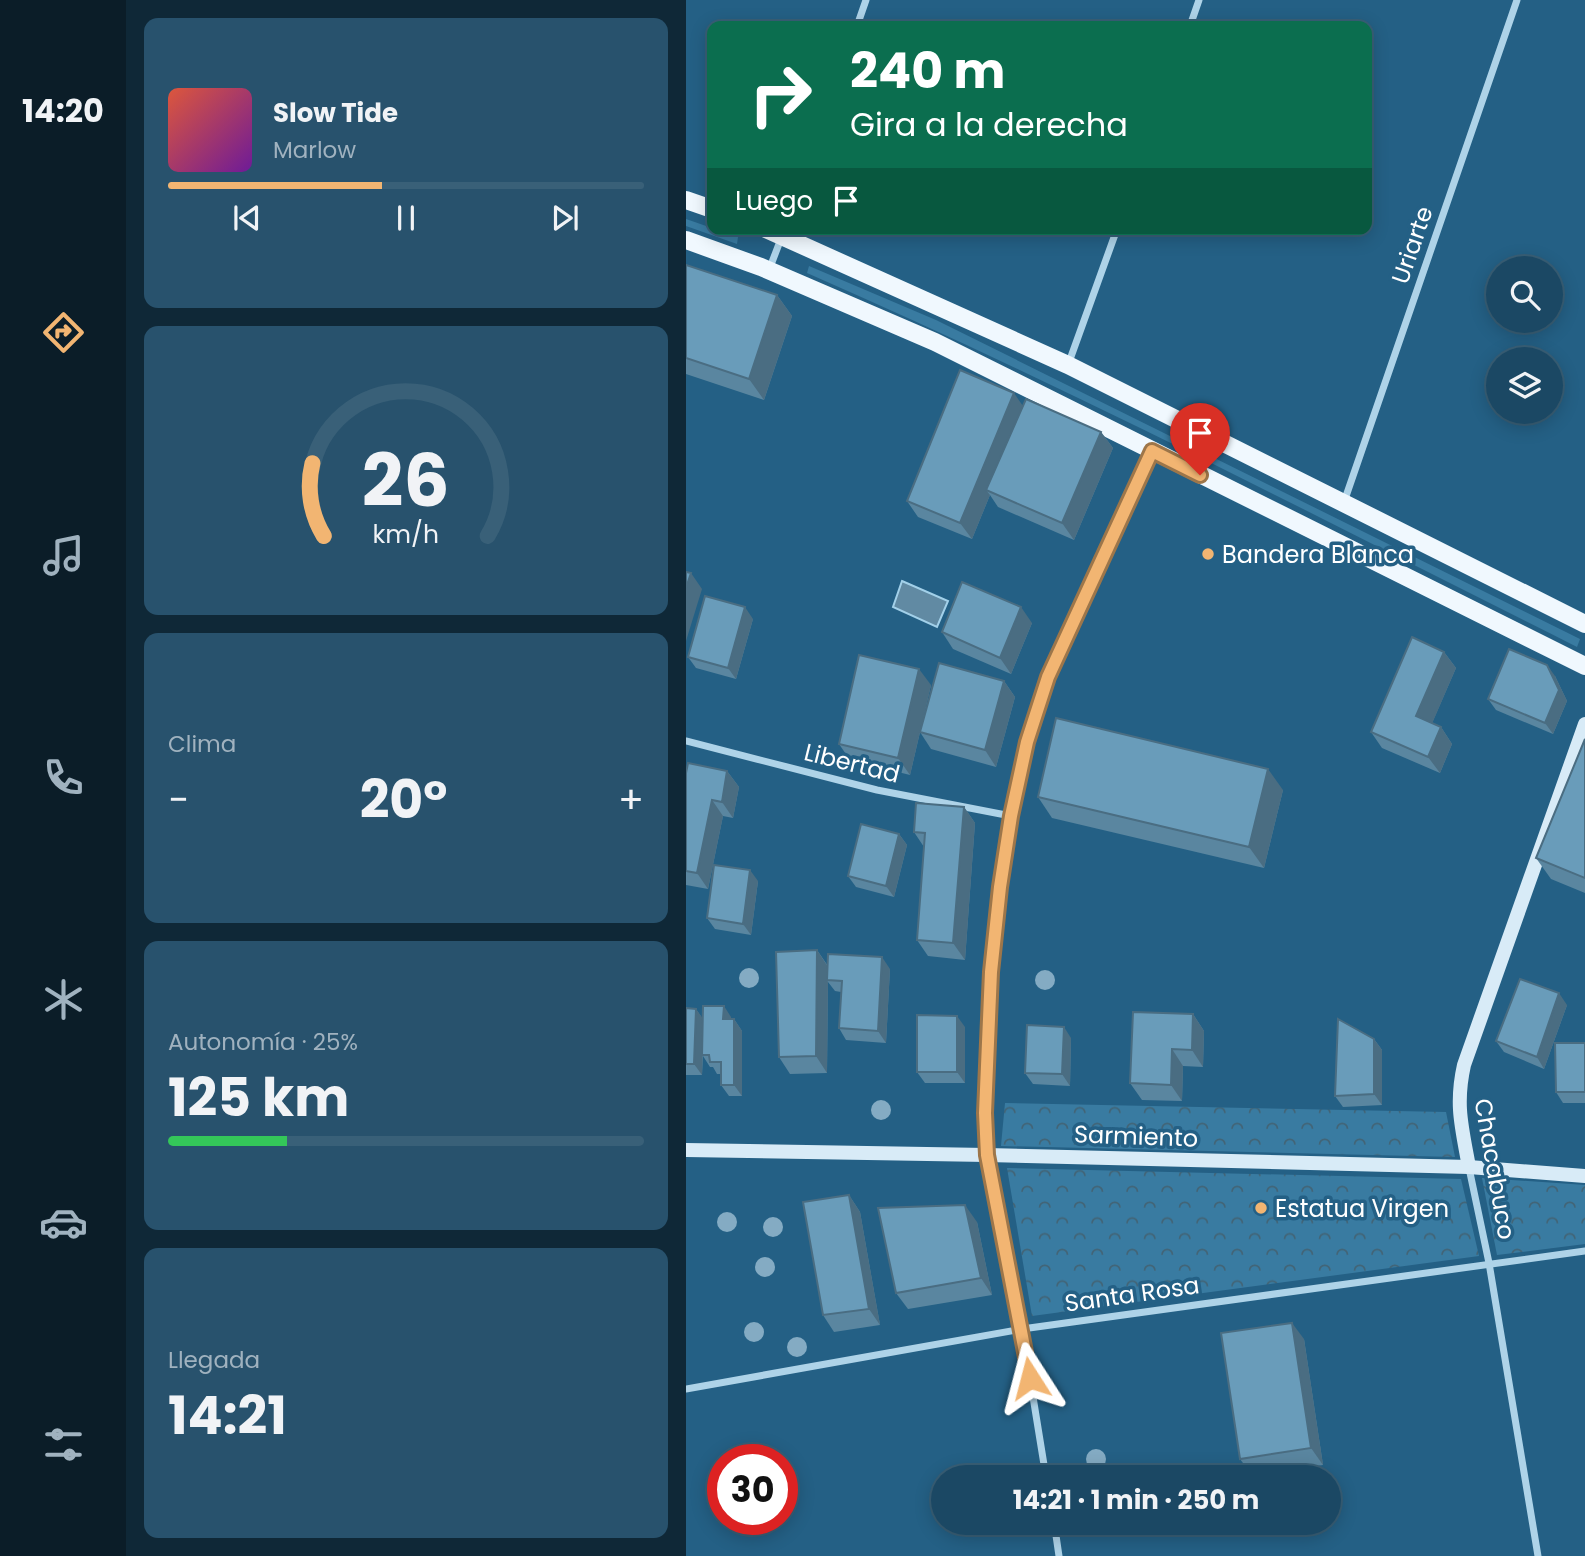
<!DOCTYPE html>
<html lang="es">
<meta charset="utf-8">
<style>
:root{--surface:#1b4864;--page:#28526d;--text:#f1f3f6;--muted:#a0b2bf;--line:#396078;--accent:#f2b572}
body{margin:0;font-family:Poppins,sans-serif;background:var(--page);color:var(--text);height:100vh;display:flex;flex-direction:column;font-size:26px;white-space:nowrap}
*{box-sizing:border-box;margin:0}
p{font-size:23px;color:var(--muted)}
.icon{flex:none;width:38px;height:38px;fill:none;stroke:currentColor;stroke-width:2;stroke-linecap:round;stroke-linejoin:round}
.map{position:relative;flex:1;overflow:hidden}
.details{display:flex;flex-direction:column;gap:18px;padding:18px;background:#0f2837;width:560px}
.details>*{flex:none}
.hud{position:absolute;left:21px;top:21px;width:665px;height:214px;border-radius:14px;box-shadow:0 4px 18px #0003,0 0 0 2px var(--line);background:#0b6e4f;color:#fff;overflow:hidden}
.controls{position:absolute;left:800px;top:256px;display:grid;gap:14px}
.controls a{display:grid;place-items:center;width:77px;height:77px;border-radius:50%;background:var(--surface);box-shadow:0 4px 18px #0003,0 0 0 2px var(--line);font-size:35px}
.speed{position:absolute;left:21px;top:1444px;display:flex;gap:14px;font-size:35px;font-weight:700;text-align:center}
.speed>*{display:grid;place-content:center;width:91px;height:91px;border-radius:50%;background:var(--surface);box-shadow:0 4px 18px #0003,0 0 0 2px var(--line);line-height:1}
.speed .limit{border:10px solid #d22;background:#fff;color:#111}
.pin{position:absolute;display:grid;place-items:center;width:60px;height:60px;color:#fff;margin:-72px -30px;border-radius:50% 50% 50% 0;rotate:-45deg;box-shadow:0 0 7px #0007}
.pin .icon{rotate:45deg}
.me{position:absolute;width:77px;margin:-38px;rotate:351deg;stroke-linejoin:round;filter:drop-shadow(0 0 5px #0008)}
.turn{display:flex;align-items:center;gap:24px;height:147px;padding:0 28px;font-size:32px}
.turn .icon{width:91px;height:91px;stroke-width:2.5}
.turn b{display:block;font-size:49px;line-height:60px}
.then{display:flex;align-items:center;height:66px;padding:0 28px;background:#0003;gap:14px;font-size:26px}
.big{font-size:52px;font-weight:700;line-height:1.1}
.details .widget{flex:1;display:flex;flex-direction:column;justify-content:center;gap:10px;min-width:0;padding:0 24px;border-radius:14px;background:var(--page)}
.details .dial{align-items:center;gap:0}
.dial svg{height:182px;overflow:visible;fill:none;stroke:var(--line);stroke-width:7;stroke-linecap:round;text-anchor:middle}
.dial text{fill:var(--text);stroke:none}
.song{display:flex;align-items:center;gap:21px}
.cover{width:84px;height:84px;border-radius:10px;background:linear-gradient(135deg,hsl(10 70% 55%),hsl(280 70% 35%))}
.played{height:7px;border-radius:4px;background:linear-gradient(90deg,var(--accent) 45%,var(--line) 45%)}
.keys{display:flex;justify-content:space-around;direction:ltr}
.heat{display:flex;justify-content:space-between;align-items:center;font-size:38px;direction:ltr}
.charge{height:10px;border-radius:5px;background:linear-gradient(90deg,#34c759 25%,var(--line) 0)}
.trip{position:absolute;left:245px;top:1465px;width:410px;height:70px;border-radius:35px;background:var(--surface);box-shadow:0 4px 18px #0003,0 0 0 2px var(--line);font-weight:700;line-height:70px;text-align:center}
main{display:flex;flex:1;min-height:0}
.tab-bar{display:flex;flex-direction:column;width:126px;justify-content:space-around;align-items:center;background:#0b1d28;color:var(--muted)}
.tab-bar .icon{width:49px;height:49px}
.tab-bar .current{color:var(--accent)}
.tab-bar b{font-size:32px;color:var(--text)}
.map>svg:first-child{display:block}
.green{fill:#397ba1}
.forest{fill:url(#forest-crowns)}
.water{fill:#618aa3;stroke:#a2d0e9;stroke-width:2}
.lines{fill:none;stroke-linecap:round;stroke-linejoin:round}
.street{stroke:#aed3e8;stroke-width:7}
.secondary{stroke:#d8ebf7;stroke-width:14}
.primary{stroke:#f0f8fe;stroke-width:18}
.tree{fill:#84abc3}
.wall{fill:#5a86a0}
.shaded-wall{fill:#4a6d82}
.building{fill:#699cba;stroke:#4a6d82;stroke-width:2}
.route-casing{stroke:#9d764a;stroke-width:18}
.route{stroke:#f2b572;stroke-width:12}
.poi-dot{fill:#f2b572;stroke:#246085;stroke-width:2.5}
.labels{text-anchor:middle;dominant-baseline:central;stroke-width:7;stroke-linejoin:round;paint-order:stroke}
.street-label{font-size:24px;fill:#fff;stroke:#246085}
.poi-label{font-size:24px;fill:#fff;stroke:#246085;text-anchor:start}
</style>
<main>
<nav class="tab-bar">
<b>14:20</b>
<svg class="icon current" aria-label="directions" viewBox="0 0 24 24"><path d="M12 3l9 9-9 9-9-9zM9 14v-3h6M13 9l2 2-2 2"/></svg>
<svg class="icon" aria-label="music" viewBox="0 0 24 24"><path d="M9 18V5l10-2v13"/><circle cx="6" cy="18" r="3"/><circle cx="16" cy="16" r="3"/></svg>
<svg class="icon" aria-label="phone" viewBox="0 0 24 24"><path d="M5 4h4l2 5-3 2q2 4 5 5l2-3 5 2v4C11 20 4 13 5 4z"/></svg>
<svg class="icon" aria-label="climate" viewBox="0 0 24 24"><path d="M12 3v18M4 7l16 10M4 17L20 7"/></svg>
<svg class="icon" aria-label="car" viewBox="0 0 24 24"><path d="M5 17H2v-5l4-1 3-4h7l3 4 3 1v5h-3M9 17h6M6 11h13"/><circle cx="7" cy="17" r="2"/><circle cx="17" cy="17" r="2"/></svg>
<svg class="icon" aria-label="filters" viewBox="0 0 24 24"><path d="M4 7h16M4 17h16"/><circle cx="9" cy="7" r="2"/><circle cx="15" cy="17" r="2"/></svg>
</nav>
<section class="details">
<div class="widget">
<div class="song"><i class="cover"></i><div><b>Slow Tide</b><p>Marlow</p></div></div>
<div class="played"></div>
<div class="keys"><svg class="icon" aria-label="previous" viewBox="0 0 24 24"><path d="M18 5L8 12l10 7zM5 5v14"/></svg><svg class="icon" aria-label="pause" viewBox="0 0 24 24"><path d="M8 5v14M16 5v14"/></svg><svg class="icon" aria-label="next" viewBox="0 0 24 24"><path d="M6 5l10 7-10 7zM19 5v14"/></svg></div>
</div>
<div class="widget dial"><svg viewBox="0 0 100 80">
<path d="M14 69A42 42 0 1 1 86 69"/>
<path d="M14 69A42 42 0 0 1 9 37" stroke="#f2b572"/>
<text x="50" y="56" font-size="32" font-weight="700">26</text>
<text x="50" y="72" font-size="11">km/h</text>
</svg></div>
<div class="widget"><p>Clima</p>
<div class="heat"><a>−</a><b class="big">20°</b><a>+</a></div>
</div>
<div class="widget"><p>Autonomía · 25%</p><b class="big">125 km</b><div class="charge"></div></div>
<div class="widget"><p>Llegada</p><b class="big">14:21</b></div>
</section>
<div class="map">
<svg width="899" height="1556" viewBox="0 0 899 1556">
<defs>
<pattern id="forest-crowns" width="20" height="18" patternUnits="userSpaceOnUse" patternTransform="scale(1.75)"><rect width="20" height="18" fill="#397ba1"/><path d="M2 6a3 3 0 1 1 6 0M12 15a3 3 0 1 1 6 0" fill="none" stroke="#426476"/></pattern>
</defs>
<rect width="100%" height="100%" fill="#246085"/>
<g class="green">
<polygon points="0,219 52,237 51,244 0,226"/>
<path d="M123,266L250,320L894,639L891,647C636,519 382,387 121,273Z"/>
</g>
<g class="forest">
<polygon points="319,1103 760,1112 769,1157 315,1146"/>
<polygon points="321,1168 775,1179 793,1256 346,1316"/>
<polygon points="796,1178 899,1185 899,1244 811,1255"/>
</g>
<polygon class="water" points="216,581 262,601 251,627 207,607"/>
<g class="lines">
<g class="street">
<polyline points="171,26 180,0"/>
<polyline points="504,26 513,0"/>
<polyline points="83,270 96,236"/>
<polyline points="382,365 431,229"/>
<polyline points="658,502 831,0"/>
<polyline points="0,741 191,790 325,816"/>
<polyline points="783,1168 803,1263 852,1556"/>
<polyline points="0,1389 336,1329 899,1251"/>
<polyline points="360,1477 336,1329 301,1155 299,1113 305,972 325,816 340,742 362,677 465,451"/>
<polyline points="368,1522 373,1556"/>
</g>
<g class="secondary">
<polyline points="0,1150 301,1155 783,1167 899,1176"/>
<path d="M783,1167C776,1128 769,1105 778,1065L899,724"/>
</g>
<g class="primary">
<polyline points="0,200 26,209"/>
<polyline points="80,229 382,365 899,624"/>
<polyline points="0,240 75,267 249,342 899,666"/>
</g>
</g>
<g class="tree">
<circle cx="63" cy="978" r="10"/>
<circle cx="359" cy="980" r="10"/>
<circle cx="195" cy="1110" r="10"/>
<circle cx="41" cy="1222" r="10"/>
<circle cx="87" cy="1227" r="10"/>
<circle cx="79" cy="1267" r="10"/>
<circle cx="68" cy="1332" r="10"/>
<circle cx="111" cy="1347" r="10"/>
<circle cx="410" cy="1459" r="10"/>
</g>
<g class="wall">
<polygon points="0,265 91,295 106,316 78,400 0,374"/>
<polygon points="337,406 415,432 427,448 388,540 312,507 304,495 286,539 232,517 221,501"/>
<polygon points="67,619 50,679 10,668 2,657"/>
<polygon points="346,623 325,674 267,649 256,632"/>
<polygon points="758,652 770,668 746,723 755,727 766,744 754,773 696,748 685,732"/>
<polygon points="869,676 881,701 867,734 810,710 802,699"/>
<polygon points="318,681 329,697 310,767 245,749 234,732"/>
<polygon points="245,685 224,775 164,760 153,744"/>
<polygon points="899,739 899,893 865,879 850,858"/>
<polygon points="41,771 53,787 47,818 37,816 22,889 0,885 0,773"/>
<polygon points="597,790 578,868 366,818 352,797"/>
<polygon points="278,807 289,823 279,960 242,956 231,940 238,847 228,832"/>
<polygon points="213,834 221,845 208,897 170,887 162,876"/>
<polygon points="72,881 65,935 29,929 21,918"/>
<polygon points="131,950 142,966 204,969 200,1043 160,1040 153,1028 155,992 149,991 142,982 141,1073 104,1074 93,1057"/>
<polygon points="881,1005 858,1069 818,1052 810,1041"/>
<polygon points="0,1008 10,1009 16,1018 45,1017 45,1019 48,1019 56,1031 56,1096 43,1096 35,1085 35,1074 31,1074 27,1067 24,1067 17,1056 16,1075 0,1075"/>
<polygon points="507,1014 518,1031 517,1067 497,1066 496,1101 456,1100 444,1083"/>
<polygon points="279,1027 279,1083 239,1083 231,1072"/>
<polygon points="385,1038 384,1086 347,1084 339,1073"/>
<polygon points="688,1039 696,1050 696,1105 657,1107 649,1096"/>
<polygon points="899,1043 899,1103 877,1103 870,1092"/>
<polygon points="163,1195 174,1212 194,1325 148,1332 137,1315"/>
<polygon points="291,1222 306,1295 222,1309 210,1293"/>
<polygon points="618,1339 637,1465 566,1475 554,1459"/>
</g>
<g class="shaded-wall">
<polygon points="91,295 106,316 78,400 63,379"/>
<polygon points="328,393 339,409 300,490 304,495 286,539 274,523"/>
<polygon points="415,432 427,448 388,540 376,523"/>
<polygon points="5,573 16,589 0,641 0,588"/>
<polygon points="59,607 67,619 50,679 42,668"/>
<polygon points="335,607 346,623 325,674 314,658"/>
<polygon points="758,652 770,668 742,733 730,716"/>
<polygon points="861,665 869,676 881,701 867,734 859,723"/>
<polygon points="233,669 245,685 224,775 212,758"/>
<polygon points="318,681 329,697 310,767 299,750"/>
<polygon points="755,727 766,744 754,773 742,757"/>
<polygon points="582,769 597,790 578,868 563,847"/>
<polygon points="41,771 53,787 47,818 36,802"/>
<polygon points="26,800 37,816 22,889 11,873"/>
<polygon points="278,807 289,823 279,960 267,943"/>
<polygon points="213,834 221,845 208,897 200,886"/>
<polygon points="64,870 72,881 65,935 57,924"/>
<polygon points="131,950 142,967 141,980 142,982 141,1073 130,1056"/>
<polygon points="196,957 204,969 200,1043 192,1031"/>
<polygon points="873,993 881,1005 858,1069 851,1057"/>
<polygon points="38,1006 45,1017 45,1031 37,1019"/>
<polygon points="10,1009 18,1020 16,1075 8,1064"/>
<polygon points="507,1014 518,1031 517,1067 506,1050"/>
<polygon points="271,1016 279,1027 279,1083 271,1072"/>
<polygon points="48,1019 56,1031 56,1096 48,1085"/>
<polygon points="378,1027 385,1038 384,1086 376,1074"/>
<polygon points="688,1039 696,1050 696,1105 688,1094"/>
<polygon points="486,1049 497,1066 496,1101 485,1085"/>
<polygon points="163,1195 174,1212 194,1325 183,1309"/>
<polygon points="279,1205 291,1222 306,1295 295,1278"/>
<polygon points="606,1323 618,1339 637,1465 625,1448"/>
</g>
<g class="building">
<polygon points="0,265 91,295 63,379 0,358"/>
<polygon points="274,370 328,393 274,523 221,501"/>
<polygon points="340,399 415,432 376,523 300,490"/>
<polygon points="0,572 5,573 0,588"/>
<polygon points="276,582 335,607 314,658 256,632"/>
<polygon points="19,596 59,607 42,668 2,657"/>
<polygon points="726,637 758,652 730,716 755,727 742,757 685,732"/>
<polygon points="823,649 861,665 873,690 859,723 802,699"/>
<polygon points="173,655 233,669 212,758 153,744"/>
<polygon points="253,663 318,681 299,750 234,732"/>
<polygon points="370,718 582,769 563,847 352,797"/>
<polygon points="899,739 899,878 850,858"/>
<polygon points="2,763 41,771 36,802 26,800 11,873 0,871 0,773"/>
<polygon points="230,803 278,807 267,943 231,940 239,833 228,832"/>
<polygon points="175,824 213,834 200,886 162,876"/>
<polygon points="28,865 64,870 57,924 21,918"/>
<polygon points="131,950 130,1056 93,1057 90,952"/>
<polygon points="142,954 196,957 192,1031 153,1028 156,981 141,980"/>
<polygon points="834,979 873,993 851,1057 810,1041"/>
<polygon points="17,1006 38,1006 37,1019 48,1019 48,1085 35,1085 35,1062 24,1062 23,1055 16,1055"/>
<polygon points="0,1008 10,1009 8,1064 0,1064"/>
<polygon points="447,1012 507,1014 506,1050 486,1049 485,1085 444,1083"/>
<polygon points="231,1015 271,1016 271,1072 231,1072"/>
<polygon points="652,1019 688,1039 688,1094 649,1096"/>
<polygon points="341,1025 378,1027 376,1074 339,1073"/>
<polygon points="869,1043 899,1043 899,1092 870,1092"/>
<polygon points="163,1195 183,1309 137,1315 117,1202"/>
<polygon points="279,1205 295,1278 210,1293 192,1208"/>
<polygon points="606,1323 625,1448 554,1459 535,1333"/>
</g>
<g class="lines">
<defs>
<polyline id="route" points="344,1378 301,1155 299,1113 305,972 314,887 325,816 341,742 362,677 466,451 514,475"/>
</defs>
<use href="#route" class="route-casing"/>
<use href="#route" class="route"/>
</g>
<g class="poi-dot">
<circle cx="522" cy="554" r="7"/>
<circle cx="575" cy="1208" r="7"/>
</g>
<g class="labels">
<g class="street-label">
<text transform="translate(726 245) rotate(-71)">Uriarte</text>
<text transform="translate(166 763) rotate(14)">Libertad</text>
<text transform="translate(450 1136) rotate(2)">Sarmiento</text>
<text transform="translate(809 1169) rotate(80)">Chacabuco</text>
<text transform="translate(446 1294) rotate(-8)">Santa Rosa</text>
</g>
<g class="poi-label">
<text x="536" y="554">Bandera Blanca</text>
<text x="589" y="1208">Estatua Virgen</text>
</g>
</g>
</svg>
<div class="controls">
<a><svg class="icon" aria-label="search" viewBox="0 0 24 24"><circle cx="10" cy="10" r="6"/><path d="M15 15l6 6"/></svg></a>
<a><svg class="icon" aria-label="layers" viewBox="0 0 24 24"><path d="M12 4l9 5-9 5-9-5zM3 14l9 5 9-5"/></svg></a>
</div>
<div class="speed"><div class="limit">30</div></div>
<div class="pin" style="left:514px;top:475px;background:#d93025"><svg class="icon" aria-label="arrive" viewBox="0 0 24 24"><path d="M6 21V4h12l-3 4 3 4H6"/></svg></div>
<svg class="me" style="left:344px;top:1378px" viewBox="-20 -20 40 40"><path d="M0-17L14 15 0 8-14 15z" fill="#f2b572" stroke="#fff" stroke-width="4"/></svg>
<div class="trip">14:21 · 1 min · 250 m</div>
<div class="hud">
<div class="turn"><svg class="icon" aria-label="right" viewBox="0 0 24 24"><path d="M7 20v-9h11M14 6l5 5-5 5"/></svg><div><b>240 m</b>Gira a la derecha</div></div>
<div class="then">Luego<svg class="icon" aria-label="arrive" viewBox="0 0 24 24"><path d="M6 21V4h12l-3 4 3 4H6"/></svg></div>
</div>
</div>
</main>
